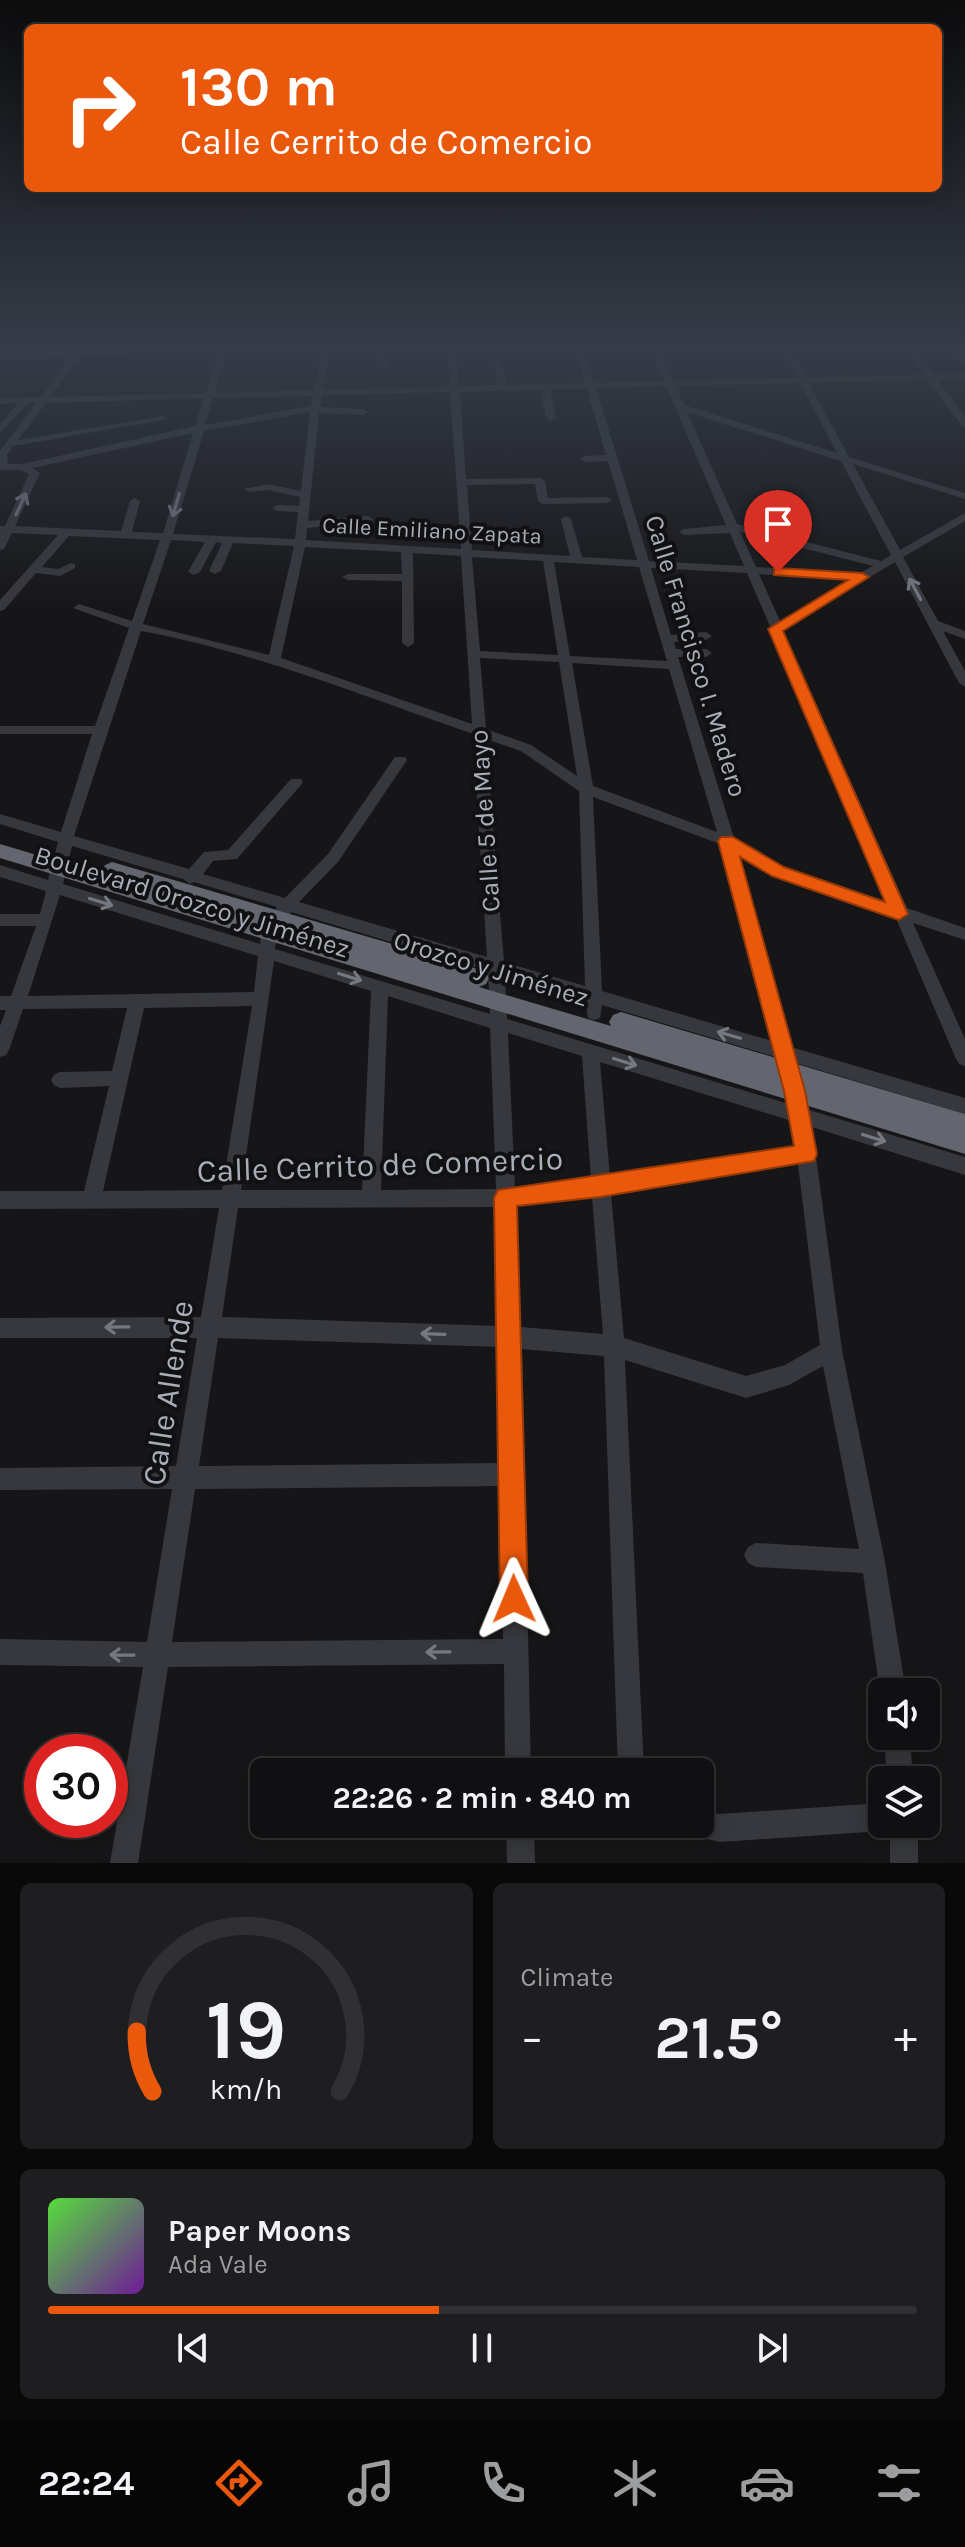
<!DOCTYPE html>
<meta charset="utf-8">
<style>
:root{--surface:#101012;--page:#1e1e20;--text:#f1f3f6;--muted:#9c9d9f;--line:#303032;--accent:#ea580c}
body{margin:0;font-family:Karla,sans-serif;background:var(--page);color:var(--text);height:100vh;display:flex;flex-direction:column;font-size:30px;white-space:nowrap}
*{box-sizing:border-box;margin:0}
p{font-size:26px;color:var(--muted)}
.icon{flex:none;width:44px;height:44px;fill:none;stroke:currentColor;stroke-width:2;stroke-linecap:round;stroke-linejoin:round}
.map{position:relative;height:1863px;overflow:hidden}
.side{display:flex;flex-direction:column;gap:20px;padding:20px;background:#09090a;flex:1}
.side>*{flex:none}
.hud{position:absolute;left:24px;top:24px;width:918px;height:168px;border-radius:12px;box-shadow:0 4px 20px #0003,0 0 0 2px var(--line);background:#ea580c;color:#fff;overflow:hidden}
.tools{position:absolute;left:868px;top:1678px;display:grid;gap:16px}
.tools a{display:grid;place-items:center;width:72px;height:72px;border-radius:12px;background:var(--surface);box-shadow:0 4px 20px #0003,0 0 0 2px var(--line);font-size:40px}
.speed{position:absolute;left:24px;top:1734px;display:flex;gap:16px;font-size:40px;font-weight:700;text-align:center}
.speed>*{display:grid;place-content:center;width:104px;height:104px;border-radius:50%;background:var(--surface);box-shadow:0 4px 20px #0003,0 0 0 2px var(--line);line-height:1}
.speed .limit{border:12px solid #d22;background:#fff;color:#111}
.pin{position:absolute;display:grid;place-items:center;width:68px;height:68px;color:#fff;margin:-82px -34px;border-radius:50% 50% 50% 0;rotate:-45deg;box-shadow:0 0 8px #0007}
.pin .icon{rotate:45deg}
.me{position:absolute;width:88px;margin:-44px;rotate:359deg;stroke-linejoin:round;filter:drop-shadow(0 0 6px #0008)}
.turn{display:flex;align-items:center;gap:28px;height:168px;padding:0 24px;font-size:36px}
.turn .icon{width:104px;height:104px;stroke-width:2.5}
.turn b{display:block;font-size:56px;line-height:68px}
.big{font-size:60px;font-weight:700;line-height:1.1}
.side .tile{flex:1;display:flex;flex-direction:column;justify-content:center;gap:12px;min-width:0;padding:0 28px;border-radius:12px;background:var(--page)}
.side .dial{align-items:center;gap:0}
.dial svg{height:208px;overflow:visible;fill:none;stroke:var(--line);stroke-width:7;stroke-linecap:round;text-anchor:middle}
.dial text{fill:var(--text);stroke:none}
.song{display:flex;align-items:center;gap:24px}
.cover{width:96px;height:96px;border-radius:12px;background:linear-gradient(135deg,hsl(110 70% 55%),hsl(280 70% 35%))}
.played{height:8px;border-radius:4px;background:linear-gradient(90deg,var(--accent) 45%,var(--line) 45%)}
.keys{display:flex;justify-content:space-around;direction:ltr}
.heat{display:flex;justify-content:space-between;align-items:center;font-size:44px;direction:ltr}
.side .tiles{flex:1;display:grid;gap:20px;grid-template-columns:1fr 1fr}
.tile:last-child{grid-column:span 2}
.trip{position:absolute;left:250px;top:1758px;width:464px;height:80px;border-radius:12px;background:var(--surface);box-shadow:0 4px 20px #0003,0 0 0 2px var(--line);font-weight:700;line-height:80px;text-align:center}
.menu{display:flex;height:128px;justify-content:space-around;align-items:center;background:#060607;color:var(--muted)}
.menu .icon{width:56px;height:56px}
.menu .on{color:var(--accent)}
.menu b{font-size:36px;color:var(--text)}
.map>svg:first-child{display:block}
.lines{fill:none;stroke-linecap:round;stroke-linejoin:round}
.minor{fill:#37383d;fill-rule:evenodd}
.highway{fill:#63666e;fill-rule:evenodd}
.oneway{stroke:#757881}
.route{fill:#ea580c;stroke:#983908;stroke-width:2}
.labels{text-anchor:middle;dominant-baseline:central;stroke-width:8;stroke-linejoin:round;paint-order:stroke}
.far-street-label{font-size:22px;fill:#a8adb8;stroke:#111113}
.street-label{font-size:26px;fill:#a8adb8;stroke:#111113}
.near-street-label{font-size:32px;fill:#a8adb8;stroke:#111113}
</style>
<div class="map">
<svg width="965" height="1863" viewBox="0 0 965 1863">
<rect width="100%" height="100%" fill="#161618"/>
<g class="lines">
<g class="minor">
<path d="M75,350H174L170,353L80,356L50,397L206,393L219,350H227L215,393L314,390L322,350H330L323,390L450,387L448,350H456L459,386L497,385L494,362L498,359L502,362L506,385L585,383L576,350H584L594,383L664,381L651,350H659L673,381L797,378L783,350H791L806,377L924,374L906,350H915L933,374L965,373V379H937L965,417V427L962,426L927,380L809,383L849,457L965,493V499L853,464L900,550L965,513V521L903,557L938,621L965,631V639L943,631L965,671V687L959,683L895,562L783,629L907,908L965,928V940L913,923L965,1039V1066L959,1064L956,1059L895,916L773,875L738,854L791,1047L965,1098V1114L796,1063L809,1110L965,1157V1175L812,1127L842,1350L885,1562L906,1692H882V1696L880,1692L863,1573L756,1567L748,1563L744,1555L748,1547L756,1543L859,1549L823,1366L789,1385L746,1398L625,1360L644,1772H618L604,1356L522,1349L531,1772H505L504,1664L168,1667L138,1863H110L143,1667L0,1665V1639L147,1642L172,1489L0,1490V1468L176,1466L197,1338H0V1318L201,1317L219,1208L0,1209V1191H84L109,1086L60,1088L54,1085L51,1080L54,1075L60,1072L112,1071L127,1008L23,1009L9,1050L6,1055L0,1057V1026L6,1010H0V996H11L36,926H0V914H40L46,891L0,877V865L48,880L58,842L0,824V814L61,832L92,734H0V726H95L129,628L73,608L79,604L132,621L160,540L69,536L42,567L58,569L71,563L75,564V568L60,576L36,573L4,610L0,611V600L58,535L12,533L4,549L0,550V526H5L29,474L20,470H0V451L36,403H28L0,433V424L18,403L0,404V398L40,397L71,356L0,359V353ZM800,383L837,453L684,405L675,386ZM666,386L726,525L684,529L679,532L684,535L730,533L744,566L649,561L596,388ZM550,389H587L606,455L585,456L580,459L585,462L608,461L637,560L582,557L571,519L566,516L561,519L570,556L472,550L467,485L535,484L538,501L543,504L607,503L612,500L607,497L548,498L545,481L540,478L466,479L460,392L541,390L546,418L551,421L556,418ZM450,392L461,549L306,540L307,528L368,522L373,519L368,516L308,521L319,413L363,415L368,412L363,409L320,407L322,395ZM313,396L311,406L205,425L213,398ZM204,398L195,426L22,464H8L7,455L13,446L169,419L164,416L18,440L46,403ZM310,412L301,491L268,484L244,489L249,492L268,490L300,497L299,506L277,505L272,508L277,511L298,512L295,539L173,534L204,431ZM687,412L841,461L891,555L881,561L787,537L804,518L788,511L783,514L792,519L777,534L737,524ZM193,433L163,533L132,532L140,501L135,498L130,501L121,531L15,526L40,473L32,468ZM740,532L873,566L860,573L756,567ZM171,540L205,542L188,572L194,575L200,572L216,542L222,543L209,571L215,574L221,571L233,543L294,546L269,655L143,624ZM305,547L401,552L402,574H348L342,577L348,580L402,581V643L408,647L414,643L413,553L461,556L472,724L281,658ZM472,557L543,561L558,655L480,651ZM554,562L639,567L667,661L570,656ZM651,568L747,573L889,902L783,867L734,838L678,657H706L712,653L706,649H676L674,642L706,640L712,636L706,632L671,635ZM759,574L850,580L780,621ZM141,631C255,652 363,696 473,734L487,957L299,902L338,862L405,763L407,760L405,757H395L328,854L285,898L203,874L213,861L237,859L301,785L303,782L301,779H291L228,850L204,852L189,869L74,836ZM480,658L559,662L577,776L531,745L486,729ZM572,663L669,669L717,832L593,786ZM486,739L521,751L579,791L585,986L504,962ZM593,797L720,844L772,1041L602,991ZM72,846L183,879L190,884L194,882L277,907L261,933L260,944L63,884ZM60,895L258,956L254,992L28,996ZM291,912L488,971L490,1014L275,949L277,934ZM274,961L371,991L362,1190H241ZM505,976L585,1000L588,1018L594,1020L600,1018L602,1005L776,1057L789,1104L507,1019ZM388,996L490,1028L496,1189L381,1190ZM252,1006L222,1190L103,1191L144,1008ZM508,1033L582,1056L591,1179L515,1188ZM600,1062L792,1121L796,1147L610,1177ZM798,1164L820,1345L785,1365L746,1376L624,1338L611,1194ZM592,1197L603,1334L521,1327L516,1206ZM496,1207L500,1326L222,1317L238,1208ZM218,1338L501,1347L502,1463L199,1466ZM502,1486L503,1639L172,1642L195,1489Z"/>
<polygon points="374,350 382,350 391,369 385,369"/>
<polygon points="950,350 959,350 965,356 965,364"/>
<polygon points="884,1736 910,1736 913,1780 887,1780"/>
<polygon points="882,1803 882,1824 918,1824 918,1863 890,1863 890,1827 882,1831 720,1842 686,1834 682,1824 700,1824 700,1811 720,1814"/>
<polygon points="506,1824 534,1824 535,1863 507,1863"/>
</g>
<polygon class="highway" points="0,844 104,875 102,870 105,865 112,862 478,969 486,972 489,978 486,984 479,987 611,1026 609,1022 613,1015 621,1012 965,1114 965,1154 0,858"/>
</g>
<defs><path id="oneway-shaft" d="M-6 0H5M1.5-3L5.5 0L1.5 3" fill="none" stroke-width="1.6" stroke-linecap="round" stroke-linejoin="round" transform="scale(2)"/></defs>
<g class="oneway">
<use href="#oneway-shaft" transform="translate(21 504) rotate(-65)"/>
<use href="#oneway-shaft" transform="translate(176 505) rotate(106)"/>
<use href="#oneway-shaft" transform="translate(915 589) rotate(-118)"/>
<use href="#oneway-shaft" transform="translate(101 902) rotate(17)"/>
<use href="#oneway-shaft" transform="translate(350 977) rotate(17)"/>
<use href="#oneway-shaft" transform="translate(729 1035) rotate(-164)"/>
<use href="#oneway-shaft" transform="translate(625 1062) rotate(17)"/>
<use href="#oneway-shaft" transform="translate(874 1138) rotate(17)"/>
<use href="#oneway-shaft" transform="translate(117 1327) rotate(179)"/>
<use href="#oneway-shaft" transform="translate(433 1334) rotate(-178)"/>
<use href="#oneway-shaft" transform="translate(438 1652) rotate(179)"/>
<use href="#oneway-shaft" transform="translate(122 1655) rotate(-179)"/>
</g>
<linearGradient id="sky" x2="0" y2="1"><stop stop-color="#0c0c0d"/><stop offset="0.57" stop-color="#363c48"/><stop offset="1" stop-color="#363c48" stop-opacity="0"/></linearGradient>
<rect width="965" height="611" fill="url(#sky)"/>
<polygon class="route" points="778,568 862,573 869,577 783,631 908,914 899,920 893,918 772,876 740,857 805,1091 817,1154 814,1161 600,1197 517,1206 528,1599 524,1609 514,1613 504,1609 500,1599 494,1198 498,1190 794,1146 784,1091 718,841 721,837 733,837 784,867 885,902 768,629 848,580 774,575 774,569"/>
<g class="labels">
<g class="far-street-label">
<text transform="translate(432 531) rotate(3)">Calle Emiliano Zapata</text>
</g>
<g class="street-label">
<text transform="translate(696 656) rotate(73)">Calle Francisco I. Madero</text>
<text transform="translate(485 821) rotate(-94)">Calle 5 de Mayo</text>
<text transform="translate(192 902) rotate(17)">Boulevard Orozco y Jiménez</text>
<text transform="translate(491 969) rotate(17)">Orozco y Jiménez</text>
</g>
<g class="near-street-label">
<text transform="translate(380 1165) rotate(-2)">Calle Cerrito de Comercio</text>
<text transform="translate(168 1393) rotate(-81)">Calle Allende</text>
</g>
</g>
</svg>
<div class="tools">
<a><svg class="icon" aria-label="sound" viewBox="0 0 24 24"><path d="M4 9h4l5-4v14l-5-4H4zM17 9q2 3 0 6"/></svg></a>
<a><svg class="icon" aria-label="layers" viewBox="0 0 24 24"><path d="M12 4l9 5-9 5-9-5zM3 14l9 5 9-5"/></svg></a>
</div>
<div class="speed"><div class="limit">30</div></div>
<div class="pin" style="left:778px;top:572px;background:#d93025"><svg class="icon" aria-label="arrive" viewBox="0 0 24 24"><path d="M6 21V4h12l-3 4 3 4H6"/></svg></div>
<svg class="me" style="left:514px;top:1599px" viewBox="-20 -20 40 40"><path d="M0-17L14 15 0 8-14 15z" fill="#ea580c" stroke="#fff" stroke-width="4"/></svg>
<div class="trip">22:26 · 2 min · 840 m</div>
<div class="hud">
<div class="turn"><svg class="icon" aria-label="right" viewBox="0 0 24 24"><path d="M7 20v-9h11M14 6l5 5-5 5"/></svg><div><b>130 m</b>Calle Cerrito de Comercio</div></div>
</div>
</div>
<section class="side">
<div class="tiles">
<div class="tile dial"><svg viewBox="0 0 100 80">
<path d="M14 69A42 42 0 1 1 86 69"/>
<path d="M14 69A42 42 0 0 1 8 46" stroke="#ea580c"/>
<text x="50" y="56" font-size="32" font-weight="700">19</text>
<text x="50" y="72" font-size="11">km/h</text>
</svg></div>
<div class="tile"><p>Climate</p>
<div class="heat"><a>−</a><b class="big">21.5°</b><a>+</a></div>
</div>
<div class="tile">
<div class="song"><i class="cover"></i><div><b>Paper Moons</b><p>Ada Vale</p></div></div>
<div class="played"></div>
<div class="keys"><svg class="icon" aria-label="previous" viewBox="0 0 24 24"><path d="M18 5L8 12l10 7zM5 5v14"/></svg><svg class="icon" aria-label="pause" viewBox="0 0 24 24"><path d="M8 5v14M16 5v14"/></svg><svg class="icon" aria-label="next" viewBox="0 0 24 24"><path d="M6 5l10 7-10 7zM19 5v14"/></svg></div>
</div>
</div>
</section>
<nav class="menu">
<b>22:24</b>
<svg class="icon on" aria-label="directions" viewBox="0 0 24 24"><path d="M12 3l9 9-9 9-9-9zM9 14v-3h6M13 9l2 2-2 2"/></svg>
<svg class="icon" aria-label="music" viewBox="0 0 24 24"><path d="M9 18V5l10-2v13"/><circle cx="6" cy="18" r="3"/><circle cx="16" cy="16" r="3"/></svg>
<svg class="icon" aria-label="phone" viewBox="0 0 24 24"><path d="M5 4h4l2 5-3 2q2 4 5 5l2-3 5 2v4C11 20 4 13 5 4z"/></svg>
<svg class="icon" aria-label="climate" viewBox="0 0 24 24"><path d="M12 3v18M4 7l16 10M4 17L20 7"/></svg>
<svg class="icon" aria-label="car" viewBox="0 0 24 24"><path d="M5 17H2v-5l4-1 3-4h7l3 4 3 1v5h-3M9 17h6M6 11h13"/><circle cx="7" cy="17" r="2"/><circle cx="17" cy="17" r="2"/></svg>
<svg class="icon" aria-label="filters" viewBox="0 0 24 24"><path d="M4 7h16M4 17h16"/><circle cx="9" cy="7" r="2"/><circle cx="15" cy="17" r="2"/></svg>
</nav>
